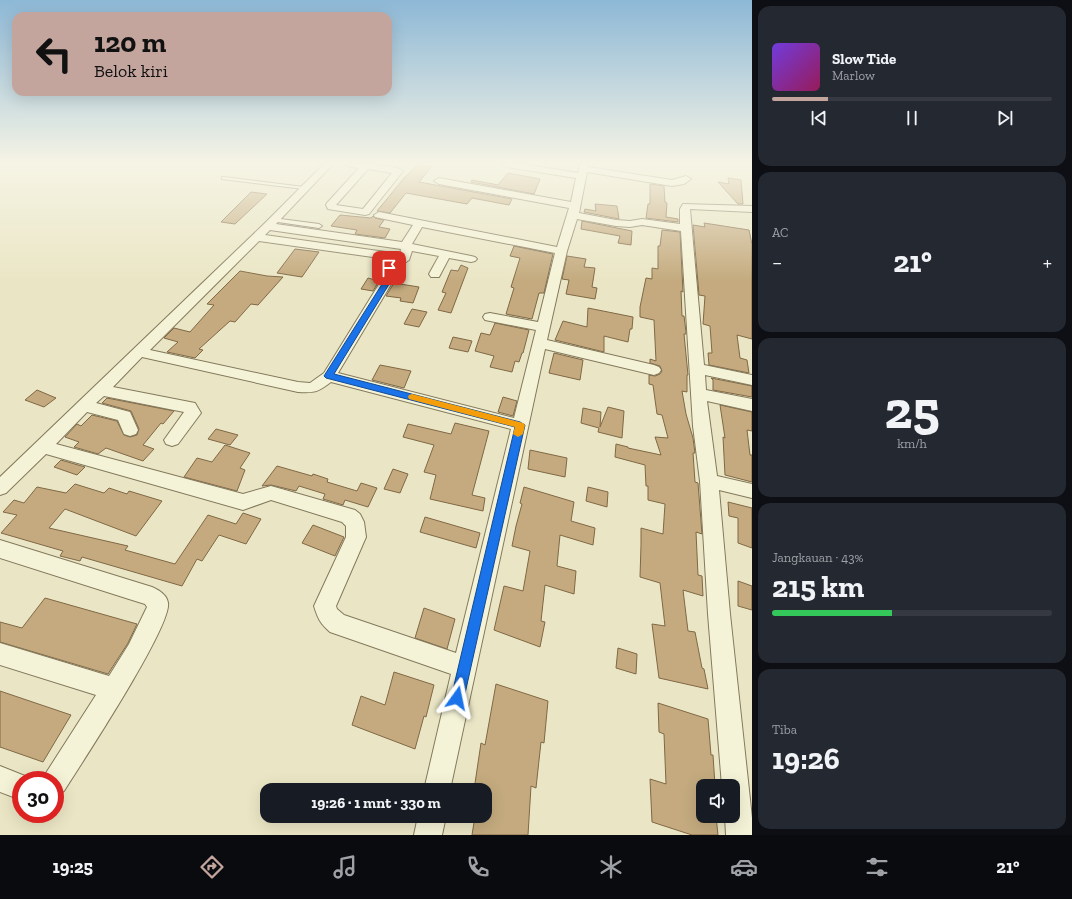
<!DOCTYPE html>
<html lang="id">
<meta charset="utf-8">
<style>
:root{--surface:#171b24;--page:#242831;--text:#f1f3f6;--muted:#9ea1a6;--line:#363941;--accent:#c4a59e}
body{margin:0;font-family:"Zilla Slab",serif;background:var(--page);color:var(--text);height:100vh;display:flex;flex-direction:column;font-size:15px;white-space:nowrap}
*{box-sizing:border-box;margin:0}
p{font-size:13px;color:var(--muted)}
.icon{flex:none;width:22px;height:22px;fill:none;stroke:currentColor;stroke-width:2;stroke-linecap:round;stroke-linejoin:round}
.map{position:relative;flex:1;overflow:hidden}
.panel{display:flex;flex-direction:column;gap:6px;padding:6px;background:#0d0f14;width:320px}
.panel>*{flex:none}
.banner{position:absolute;left:12px;top:12px;width:380px;height:84px;border-radius:12px;box-shadow:0 4px 16px #0002;background:#c4a59e;color:#111;overflow:hidden}
.tools{position:absolute;left:696px;top:779px;display:grid;gap:8px}
.tools a{display:grid;place-items:center;width:44px;height:44px;border-radius:8px;background:var(--surface);box-shadow:0 4px 16px #0002;font-size:20px}
.speed{position:absolute;left:12px;top:771px;display:flex;gap:8px;font-size:20px;font-weight:700;text-align:center}
.speed>*{display:grid;place-content:center;width:52px;height:52px;border-radius:50%;background:var(--surface);box-shadow:0 4px 16px #0002;line-height:1}
.speed .limit{border:6px solid #d22;background:#fff;color:#111}
.pin{position:absolute;display:grid;place-items:center;width:34px;height:34px;color:#fff;margin:-17px;border-radius:8px;box-shadow:0 2px 6px #0006}
.me{position:absolute;width:44px;margin:-22px;rotate:12deg;stroke-linejoin:round;filter:drop-shadow(0 0 3px #0008)}
.turn{display:flex;align-items:center;gap:14px;height:84px;padding:0 16px;font-size:18px}
.turn .icon{width:52px;height:52px;stroke-width:2.5}
.turn b{display:block;font-size:28px;line-height:34px}
.big{font-size:30px;font-weight:700;line-height:1.1}
.panel .card{flex:1;display:flex;flex-direction:column;justify-content:center;gap:6px;min-width:0;padding:0 14px;border-radius:12px;background:var(--page)}
.panel .dial{align-items:center;gap:0}
.dial b{font-size:52px;line-height:1}
.song{display:flex;align-items:center;gap:12px}
.cover{width:48px;height:48px;border-radius:6px;background:linear-gradient(135deg,hsl(260 70% 55%),hsl(330 70% 35%))}
.played{height:4px;border-radius:2px;background:linear-gradient(90deg,var(--accent) 20%,var(--line) 20%)}
.keys{display:flex;justify-content:space-around;direction:ltr}
.heat{display:flex;justify-content:space-between;align-items:center;font-size:22px;direction:ltr}
.charge{height:6px;border-radius:3px;background:linear-gradient(90deg,#34c759 43%,var(--line) 0)}
.trip{position:absolute;left:260px;top:783px;width:232px;height:40px;border-radius:12px;background:var(--surface);box-shadow:0 4px 16px #0002;font-weight:700;line-height:40px;text-align:center}
.dock{display:flex;height:64px;justify-content:space-around;align-items:center;background:#090b0e;color:var(--muted)}
.dock .icon{width:28px;height:28px}
.dock .active{color:var(--accent)}
.dock b{font-size:18px;color:var(--text)}
main{display:flex;flex:1;min-height:0}
.map>svg:first-child{display:block}
.building{fill:#c4aa7e;stroke:#806845}
.lines{fill:none;stroke-linecap:round;stroke-linejoin:round}
.lane-casing{stroke:#83795d;stroke-width:2}
.street-casing{stroke:#83795d;stroke-width:2}
.lane{fill:#f5f3d7;fill-rule:evenodd}
.street{fill:#f5f3d7;fill-rule:evenodd}
.route{fill:#1a73e8;stroke:#114b97}
.slow{fill:#f59e0b}
</style>
<main>
<div class="map">
<svg width="752" height="835" viewBox="0 0 752 835">
<rect width="100%" height="100%" fill="#eae6c5"/>
<g class="building">
<polygon points="418,164 432,166 419,182 512,199 509,205 472,198 467,204 406,193 390,213 377,211 405,177"/>
<polygon points="508,173 540,179 534,194 471,182 472,180 498,185"/>
<polygon points="728,178 741,180 743,204 738,204 718,182 729,184"/>
<polygon points="650,184 664,186 665,202 667,203 666,217 678,219 678,222 646,218 648,204 650,204"/>
<polygon points="251,192 267,194 235,224 221,222"/>
<polygon points="595,204 617,206 619,219 584,212 585,209 596,211"/>
<polygon points="340,215 371,218 373,216 375,218 384,220 379,227 390,229 385,238 355,234 357,230 331,226"/>
<polygon points="582,221 632,231 631,245 618,243 620,236 581,229"/>
<polygon points="704,223 749,230 752,244 752,339 737,335 740,358 747,360 749,373 709,365 708,353 712,353 710,326 703,324 705,296 699,295 693,225 705,227"/>
<polygon points="662,230 680,232 683,292 681,291 682,316 684,316 686,332 686,334 684,334 688,375 687,375 687,392 682,391 686,414 693,438 695,453 693,453 695,482 698,483 702,534 696,532 698,575 702,576 703,596 683,590 688,631 695,632 702,668 704,669 708,689 659,678 652,624 665,626 660,583 640,577 641,545 641,528 663,534 665,504 648,500 648,486 646,486 645,465 615,457 616,444 628,447 628,448 661,455 655,437 668,438 662,415 657,414 653,385 649,384 649,375 655,376 660,374 662,371 660,366 650,363 650,359 656,361 654,320 640,317 640,307 646,278 652,279 652,268 658,269 658,246 660,246"/>
<polygon points="514,246 553,254 544,293 539,293 532,319 506,314 514,288 511,287 520,258 510,256"/>
<polygon points="295,249 319,252 302,277 277,273"/>
<polygon points="567,256 586,259 584,267 595,268 592,287 597,288 595,299 566,294 569,280 562,279"/>
<polygon points="461,265 468,268 451,313 438,310 446,293 442,292 451,270 458,271"/>
<polygon points="240,271 267,276 283,277 258,305 251,304 235,322 230,321 199,349 203,350 195,358 167,352 178,342 164,338 174,328 190,332 214,305 207,304"/>
<polygon points="368,278 379,281 373,291 361,289"/>
<polygon points="394,283 419,287 413,303 400,301 401,298 386,296"/>
<polygon points="588,308 633,317 632,329 630,329 628,342 604,336 604,352 555,340 563,321 587,327"/>
<polygon points="412,309 427,312 419,327 404,324"/>
<polygon points="495,323 529,330 523,353 522,353 519,362 515,361 512,372 490,367 494,356 475,351 481,333 490,335"/>
<polygon points="453,337 472,341 468,352 449,348"/>
<polygon points="554,353 583,360 580,380 549,373"/>
<polygon points="380,365 411,371 404,388 372,380"/>
<polygon points="711,378 752,386 752,397 713,390 713,380"/>
<polygon points="37,390 56,398 44,407 25,400"/>
<polygon points="503,397 517,401 513,416 498,412"/>
<polygon points="107,398 174,411 163,424 161,423 143,445 154,449 143,461 106,448 98,454 74,447 79,442 65,437 77,424 81,426 92,415 117,421 124,435 130,437 137,435 139,429 131,411 102,403"/>
<polygon points="720,405 752,412 752,431 747,430 750,455 752,455 752,482 725,475 723,437 725,438"/>
<polygon points="608,407 624,411 622,438 598,432 599,428 581,423 583,408 601,412 600,427"/>
<polygon points="455,423 489,431 472,495 485,498 483,511 430,499 436,475 424,472 434,445 403,437 408,424 451,434"/>
<polygon points="216,429 238,435 230,445 208,439"/>
<polygon points="225,445 250,453 240,468 245,470 237,491 184,477 197,458 212,462"/>
<polygon points="530,450 567,458 565,477 528,469"/>
<polygon points="61,460 85,467 77,475 54,467"/>
<polygon points="277,466 312,476 313,474 328,479 327,482 357,491 361,483 377,488 368,507 345,500 343,505 323,499 325,494 299,486 296,491 271,485 262,486"/>
<polygon points="393,469 408,474 400,493 384,489"/>
<polygon points="75,484 104,493 109,488 127,494 129,491 162,501 136,536 65,509 49,528 128,546 125,550 175,564 208,515 236,524 243,513 261,519 246,544 219,535 202,561 197,559 182,586 82,557 80,561 60,556 63,551 1,533 17,515 3,512 14,500 24,503 37,487 66,493"/>
<polygon points="524,487 574,502 571,521 595,528 593,545 560,535 557,566 576,571 574,594 545,585 541,621 545,622 540,647 494,630 504,586 523,591 530,551 512,546 516,526 522,504 520,503"/>
<polygon points="588,487 608,492 607,507 586,501"/>
<polygon points="728,502 752,508 752,548 738,543 738,518 729,516"/>
<polygon points="425,517 480,533 476,548 420,532"/>
<polygon points="313,525 344,537 335,556 302,543"/>
<polygon points="738,581 752,586 752,610 738,606"/>
<polygon points="45,598 137,624 128,643 108,674 0,642 0,622 22,628"/>
<polygon points="424,608 455,619 447,649 415,638"/>
<polygon points="618,648 637,654 636,674 616,668"/>
<polygon points="394,672 434,685 426,717 424,716 415,749 352,725 361,696 385,705"/>
<polygon points="496,684 548,701 544,743 541,742 536,788 531,786 528,835 472,835 475,816 485,816 485,790 474,790 481,743 485,745"/>
<polygon points="0,691 71,715 43,762 0,747"/>
<polygon points="658,703 708,719 711,755 713,755 715,785 703,780 703,816 716,816 718,835 692,835 652,822 650,779 666,784 664,734 659,732"/>
</g>
<g class="lines">
<defs>
<g id="lane">
<polygon points="224,177 304,187 306,188 304,189 222,179 222,177"/>
<polygon points="273,218 319,224 322,226 319,228 271,221 271,219"/>
</g>
<g id="street">
<path d="M324,164H333L276,224L402,242L413,225L375,217L374,215L379,212L557,247L569,208L439,184L434,181L439,178L571,202L576,178L507,167L503,164H522L578,173L580,164H588V167L672,180L686,176L691,179L684,184L672,186L587,172L579,213L616,220L630,221L642,219L680,224V209L683,204L752,206V212L690,209L704,365L752,375V385L705,375L706,390L752,399V411L707,401L717,476L752,484V498L719,490L730,614L752,818V835H726L725,816H733V786H722L708,614L700,481L693,426L681,231L642,225L630,227L616,226L577,219L567,251L547,340L654,365L659,367L661,370L659,373L654,375L545,349L450,790H424L451,674L330,632C320,623 318,619 314,606L346,537V526L342,522L271,500L243,510L46,454L6,493L0,495V477L264,224ZM422,227L555,253L538,322L490,313L485,314L483,317L485,320L490,321L536,330L514,418L338,373L393,281V271L409,260L412,251L439,256L429,274L431,277H439L449,258L471,262L475,261L477,259L475,257L471,256L412,244ZM270,230L401,249L400,254L265,235ZM259,241L394,260C383,267 381,268 381,281L324,373L310,383L298,382L150,350ZM142,357L298,392C315,393 318,392 331,382L511,429L456,653L344,615L337,609L336,606L366,537L364,522L360,514L355,510L271,486L243,494L56,444L87,412L118,420L124,434L130,436L136,434L138,430L130,412L96,403L104,396L184,412L164,440L166,444L172,446L178,444L201,413L195,403L113,387Z"/>
<path d="M346,164C357,164 395,164 403,171L369,214L365,215L328,209L326,205L327,203L359,168L347,166ZM368,169L392,173L363,209L336,205Z"/>
<path d="M0,540L152,587C159,590 167,595 168,603C172,626 81,764 64,791L55,795V780H43L46,773L96,695L0,665V643L109,676L129,644L147,607L145,604L129,599L0,558Z"/>
<polygon points="0,766 30,778 31,780 21,780 21,800 0,792"/>
<polygon points="418,816 446,816 442,835 414,835"/>
</g>
</defs>
<use href="#lane" class="lane-casing"/>
<use href="#street" class="street-casing"/>
<use href="#lane" class="lane"/>
<use href="#street" class="street"/>
</g>
<linearGradient id="sky" x2="0" y2="1"><stop stop-color="#8db8d6"/><stop offset="0.58" stop-color="#f6f4e5"/><stop offset="1" stop-color="#f6f4e5" stop-opacity="0"/></linearGradient>
<rect width="752" height="281" fill="url(#sky)"/>
<polygon class="route" points="387,266 392,268 390,271 391,281 334,374 520,422 525,425 464,698 462,702 457,704 453,702 451,698 515,427 326,378 324,376 384,281 383,271"/>
<polygon class="slow" points="412,394 523,423 525,425 523,434 518,437 513,434 515,427 409,399 408,397 409,395"/>
</svg>
<div class="tools">
<a><svg class="icon" aria-label="sound" viewBox="0 0 24 24"><path d="M4 9h4l5-4v14l-5-4H4zM17 9q2 3 0 6"/></svg></a>
</div>
<div class="speed"><div class="limit">30</div></div>
<div class="pin" style="left:389px;top:268px;background:#d93025"><svg class="icon" aria-label="arrive" viewBox="0 0 24 24"><path d="M6 21V4h12l-3 4 3 4H6"/></svg></div>
<svg class="me" style="left:457px;top:698px" viewBox="-20 -20 40 40"><path d="M0-17L14 15 0 8-14 15z" fill="#1a73e8" stroke="#fff" stroke-width="4"/></svg>
<div class="trip">19:26 · 1 mnt · 330 m</div>
<div class="banner">
<div class="turn"><svg class="icon" aria-label="left" viewBox="0 0 24 24"><path d="M17 20v-9H6M10 6l-5 5 5 5"/></svg><div><b>120 m</b>Belok kiri</div></div>
</div>
</div>
<section class="panel">
<div class="card">
<div class="song"><i class="cover"></i><div><b>Slow Tide</b><p>Marlow</p></div></div>
<div class="played"></div>
<div class="keys"><svg class="icon" aria-label="previous" viewBox="0 0 24 24"><path d="M18 5L8 12l10 7zM5 5v14"/></svg><svg class="icon" aria-label="pause" viewBox="0 0 24 24"><path d="M8 5v14M16 5v14"/></svg><svg class="icon" aria-label="next" viewBox="0 0 24 24"><path d="M6 5l10 7-10 7zM19 5v14"/></svg></div>
</div>
<div class="card"><p>AC</p>
<div class="heat"><a>−</a><b class="big">21°</b><a>+</a></div>
</div>
<div class="card dial"><b>25</b><p>km/h</p></div>
<div class="card"><p>Jangkauan · 43%</p><b class="big">215 km</b><div class="charge"></div></div>
<div class="card"><p>Tiba</p><b class="big">19:26</b></div>
</section>
</main>
<nav class="dock">
<b>19:25</b>
<svg class="icon active" aria-label="directions" viewBox="0 0 24 24"><path d="M12 3l9 9-9 9-9-9zM9 14v-3h6M13 9l2 2-2 2"/></svg>
<svg class="icon" aria-label="music" viewBox="0 0 24 24"><path d="M9 18V5l10-2v13"/><circle cx="6" cy="18" r="3"/><circle cx="16" cy="16" r="3"/></svg>
<svg class="icon" aria-label="phone" viewBox="0 0 24 24"><path d="M5 4h4l2 5-3 2q2 4 5 5l2-3 5 2v4C11 20 4 13 5 4z"/></svg>
<svg class="icon" aria-label="climate" viewBox="0 0 24 24"><path d="M12 3v18M4 7l16 10M4 17L20 7"/></svg>
<svg class="icon" aria-label="car" viewBox="0 0 24 24"><path d="M5 17H2v-5l4-1 3-4h7l3 4 3 1v5h-3M9 17h6M6 11h13"/><circle cx="7" cy="17" r="2"/><circle cx="17" cy="17" r="2"/></svg>
<svg class="icon" aria-label="filters" viewBox="0 0 24 24"><path d="M4 7h16M4 17h16"/><circle cx="9" cy="7" r="2"/><circle cx="15" cy="17" r="2"/></svg>
<b>21°</b>
</nav>
